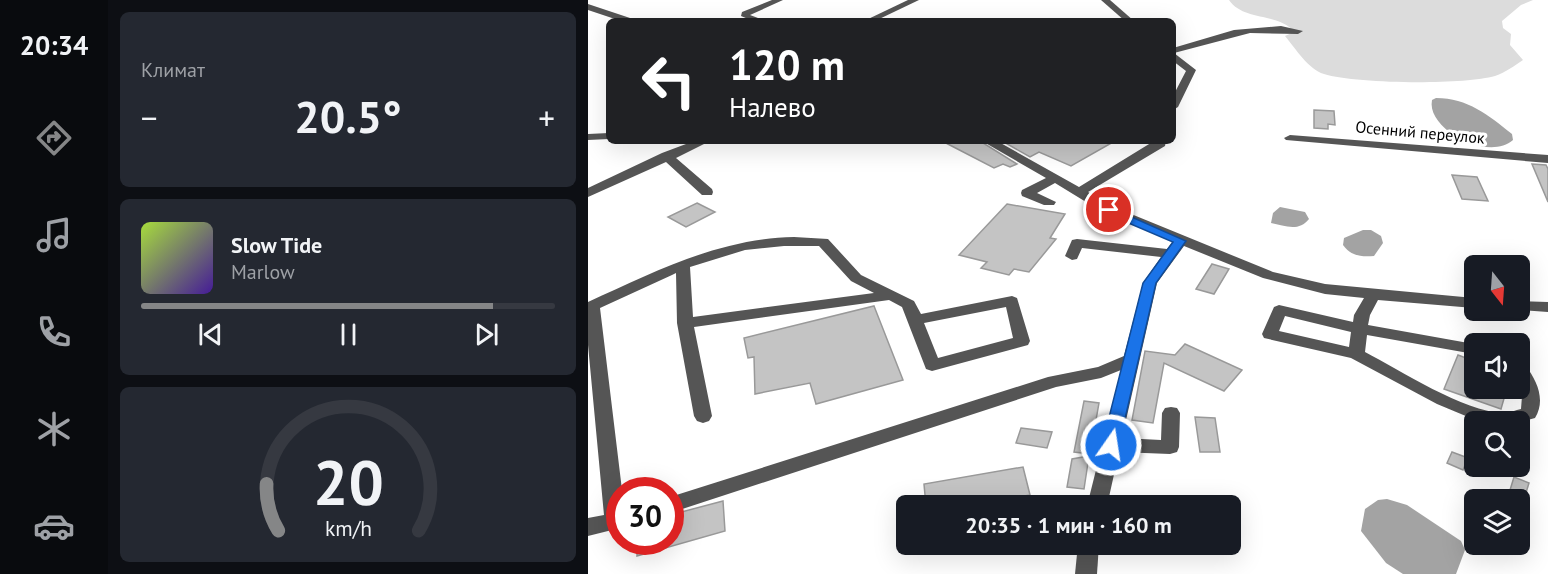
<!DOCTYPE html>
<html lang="ru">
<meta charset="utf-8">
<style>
:root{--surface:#171b24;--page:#242831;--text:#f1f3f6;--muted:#9ea1a6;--line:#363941;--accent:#858687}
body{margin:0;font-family:"PT Sans",sans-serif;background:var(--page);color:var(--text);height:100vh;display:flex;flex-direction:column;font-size:22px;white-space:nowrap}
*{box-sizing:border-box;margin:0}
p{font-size:20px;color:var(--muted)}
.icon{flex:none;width:33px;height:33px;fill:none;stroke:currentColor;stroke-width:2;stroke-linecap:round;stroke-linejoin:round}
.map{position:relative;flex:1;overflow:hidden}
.side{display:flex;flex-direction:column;gap:12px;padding:12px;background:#0d0f14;width:480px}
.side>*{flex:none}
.top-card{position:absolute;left:18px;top:18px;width:570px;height:126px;border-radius:9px;box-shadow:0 6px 24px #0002;background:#202124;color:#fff;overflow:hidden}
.needle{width:39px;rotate:163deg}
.buttons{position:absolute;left:876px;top:255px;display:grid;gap:12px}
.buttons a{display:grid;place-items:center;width:66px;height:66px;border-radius:9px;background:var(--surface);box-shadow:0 6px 24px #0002;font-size:30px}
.speed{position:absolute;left:18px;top:477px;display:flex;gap:12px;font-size:30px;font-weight:700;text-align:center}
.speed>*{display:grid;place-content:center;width:78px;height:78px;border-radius:50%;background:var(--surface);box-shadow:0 6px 24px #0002;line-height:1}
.speed .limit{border:9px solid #d22;background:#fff;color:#111}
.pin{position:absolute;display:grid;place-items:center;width:51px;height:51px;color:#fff;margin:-26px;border:3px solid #fff;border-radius:50%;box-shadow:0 2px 6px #0007}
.me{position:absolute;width:66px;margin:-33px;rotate:13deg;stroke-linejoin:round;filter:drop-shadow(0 0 4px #0008)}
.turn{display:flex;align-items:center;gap:21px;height:126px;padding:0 24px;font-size:27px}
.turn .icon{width:78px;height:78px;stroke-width:2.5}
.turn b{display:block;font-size:42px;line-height:51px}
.big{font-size:45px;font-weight:700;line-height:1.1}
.side .widget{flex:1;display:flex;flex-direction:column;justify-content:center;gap:9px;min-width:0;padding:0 21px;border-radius:9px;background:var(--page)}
.side .dial{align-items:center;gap:0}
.dial svg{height:156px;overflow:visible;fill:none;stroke:var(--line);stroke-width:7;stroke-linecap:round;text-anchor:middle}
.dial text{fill:var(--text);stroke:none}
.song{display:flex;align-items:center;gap:18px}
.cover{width:72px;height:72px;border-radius:9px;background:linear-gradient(135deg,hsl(80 70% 55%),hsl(260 70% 35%))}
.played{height:6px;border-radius:3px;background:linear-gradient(90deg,var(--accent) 85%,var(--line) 85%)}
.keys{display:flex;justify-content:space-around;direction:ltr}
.heat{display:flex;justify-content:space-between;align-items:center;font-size:33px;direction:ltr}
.trip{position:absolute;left:308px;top:495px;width:345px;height:60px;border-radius:9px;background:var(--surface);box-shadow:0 6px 24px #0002;font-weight:700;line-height:60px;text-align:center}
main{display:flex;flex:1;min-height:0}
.dock{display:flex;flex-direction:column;width:108px;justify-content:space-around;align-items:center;background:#090b0e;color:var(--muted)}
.dock .icon{width:42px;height:42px}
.dock .current{color:var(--accent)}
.dock b{font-size:27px;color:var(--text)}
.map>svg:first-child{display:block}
.green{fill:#dcdcdc}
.water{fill:#a3a3a3}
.building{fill:#c4c4c4;stroke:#999;stroke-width:1.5}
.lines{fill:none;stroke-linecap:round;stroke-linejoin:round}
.minor{fill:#555;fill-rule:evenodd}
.route{fill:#1a73e8;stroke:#114b97;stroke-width:1.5}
.labels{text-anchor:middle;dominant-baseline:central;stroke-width:6;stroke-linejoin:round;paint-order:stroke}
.far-street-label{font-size:16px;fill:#000;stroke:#fff}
</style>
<main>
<nav class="dock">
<b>20:34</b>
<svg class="icon current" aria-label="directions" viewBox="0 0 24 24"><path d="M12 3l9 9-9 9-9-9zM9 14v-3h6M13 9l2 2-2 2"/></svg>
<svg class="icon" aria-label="music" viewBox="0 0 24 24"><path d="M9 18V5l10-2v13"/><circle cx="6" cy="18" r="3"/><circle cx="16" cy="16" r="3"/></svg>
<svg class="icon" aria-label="phone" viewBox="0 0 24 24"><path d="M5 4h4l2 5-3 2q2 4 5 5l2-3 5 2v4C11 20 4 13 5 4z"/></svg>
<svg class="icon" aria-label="climate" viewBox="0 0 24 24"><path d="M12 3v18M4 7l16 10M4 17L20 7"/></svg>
<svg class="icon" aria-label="car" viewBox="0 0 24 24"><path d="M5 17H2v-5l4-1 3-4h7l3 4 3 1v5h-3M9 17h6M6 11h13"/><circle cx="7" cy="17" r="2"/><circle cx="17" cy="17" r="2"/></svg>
</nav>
<section class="side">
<div class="widget"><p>Климат</p>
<div class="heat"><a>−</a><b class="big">20.5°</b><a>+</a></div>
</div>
<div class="widget">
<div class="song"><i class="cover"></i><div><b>Slow Tide</b><p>Marlow</p></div></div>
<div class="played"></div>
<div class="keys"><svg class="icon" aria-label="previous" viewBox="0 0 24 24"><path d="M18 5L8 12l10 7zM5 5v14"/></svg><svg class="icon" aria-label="pause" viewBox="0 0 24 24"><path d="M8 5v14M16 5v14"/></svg><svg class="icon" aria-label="next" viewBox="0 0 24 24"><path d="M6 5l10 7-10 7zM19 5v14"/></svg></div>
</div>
<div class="widget dial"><svg viewBox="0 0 100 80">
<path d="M14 69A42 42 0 1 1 86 69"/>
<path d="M14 69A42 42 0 0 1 8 45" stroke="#858687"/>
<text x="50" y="56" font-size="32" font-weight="700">20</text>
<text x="50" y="72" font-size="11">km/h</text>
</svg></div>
</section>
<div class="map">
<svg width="960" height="574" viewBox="0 0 960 574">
<rect width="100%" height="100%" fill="#fff"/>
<path class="green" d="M641,0H945L933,5L914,21L915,28L923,34L922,45L935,60C926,66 918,72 907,76C875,85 768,84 736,74C720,69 708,49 697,36L706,32C691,12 656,22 641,0Z"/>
<g class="water">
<path d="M848,98C880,98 900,115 924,134L925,140C900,162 838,129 844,100Z"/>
<path d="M692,207L717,212L721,219C711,232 697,226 683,223L685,213Z"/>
<path d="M775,230H783L793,236L795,243L786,256C773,257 763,256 755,245L756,238Z"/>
<polygon points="799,499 819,505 873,541 877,550 868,574 815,574 798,563 773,531 777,509 790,500"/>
</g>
<g class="building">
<polygon points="726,110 746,111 747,125 740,124 740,129 726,128"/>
<polygon points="354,141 392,141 429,164 422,167 415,164 406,168"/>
<polygon points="414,141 527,141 483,166 451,152 442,157"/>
<polygon points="944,164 958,165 960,169 960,202"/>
<polygon points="864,175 889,177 900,201 874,199"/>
<polygon points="109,203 127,212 98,227 80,217"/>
<polygon points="419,204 477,214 462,238 468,239 441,272 426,269 421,275 393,268 399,262 371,255"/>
<polygon points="624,264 641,269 626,294 608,289"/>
<polygon points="286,306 315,380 228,404 222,383 167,394 166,357 160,358 156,338"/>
<polygon points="597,344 654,370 636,391 576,363 565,423 544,420 557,351 587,355"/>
<polygon points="870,355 886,361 886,388 919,388 913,409 856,389"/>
<polygon points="496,401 511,403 502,454 486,452"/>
<polygon points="607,417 627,418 632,452 612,452"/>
<polygon points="433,428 464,432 459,448 428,443"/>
<polygon points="864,452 880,458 875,470 859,463"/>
<polygon points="501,456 496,489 479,487 484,459"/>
<polygon points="435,467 442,495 383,506 338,506 336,484"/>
<polygon points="926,477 941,483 937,496 922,490"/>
<polygon points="135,501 137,531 49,556 49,542 82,542 82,515"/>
</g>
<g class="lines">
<g class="minor">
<polygon points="184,0 195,0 162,15 178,21 165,21 153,16 154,12"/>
<polygon points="320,0 331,0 287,21 276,21"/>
<polygon points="513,0 522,0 546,21 537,21"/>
<polygon points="0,4 45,19 46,21 33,21 0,10"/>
<polygon points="693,26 715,31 710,34 662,33 586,53 608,70 590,107 585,110 585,96 598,71 585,61 585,48 646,30"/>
<polygon points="21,133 21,139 0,140 0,134"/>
<polygon points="702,135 960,155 960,163 698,140 696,138"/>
<polygon points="106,141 122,141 88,158 124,189 125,192 124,195 114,195 78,162 0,197 0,188 74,153"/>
<path d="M394,141H409L491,187L566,141H578L577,146L500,192L526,207L685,272L737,284L886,298V308L790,300L782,315L780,325L886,344V354L779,335L777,352C812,370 876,412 915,413C921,413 928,410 933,409L934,396L932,364L938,366C949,381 958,400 947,418L932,422L885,419L849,404L763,358L676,338L674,334L686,307L691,305L765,322L766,315L776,298L737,294L675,278L596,246L569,283L534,438L573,440L574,413L577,408L583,407L589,408L592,413L591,447L589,452L582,454L531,452L519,506H499L533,370L513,378L468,387L82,513V497L460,377L510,367L536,356L555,283L573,257L494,248L489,259L484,260L477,256L484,240L489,239L579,249L585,241L516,213L467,183L449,193L468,202L466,205H456L434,196L433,193L434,190L458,178ZM697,316L763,332L761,347L691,331Z"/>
<path d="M206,237L240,239L273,275L326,301L333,314L424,296L429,298L442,341L440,345L344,371L338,369L314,307L301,300L106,327L124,416L121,421L115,423L109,421L106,416L89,323L88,273L84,275L12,308L34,490H32V528L0,536V518L16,515L0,345V302C66,272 132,238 206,237ZM196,246H231L263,281L286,293L105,317L102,267L157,250ZM418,307L425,338L350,358L336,323Z"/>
<polygon points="932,301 960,302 960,312 931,310"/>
<polygon points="490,544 511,544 509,574 487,574"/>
</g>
</g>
<polygon class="route" points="521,207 598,241 568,283 531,445 529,449 523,451 517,449 514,445 555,283 585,242 517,213 517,208"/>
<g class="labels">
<g class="far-street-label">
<text transform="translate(832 132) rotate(5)">Осенний переулок</text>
</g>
</g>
</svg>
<div class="buttons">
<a><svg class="needle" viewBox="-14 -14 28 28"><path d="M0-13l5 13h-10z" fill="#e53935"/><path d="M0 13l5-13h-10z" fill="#9ea1a6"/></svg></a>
<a><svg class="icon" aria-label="sound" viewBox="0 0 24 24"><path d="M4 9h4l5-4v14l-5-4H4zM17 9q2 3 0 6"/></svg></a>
<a><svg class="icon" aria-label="search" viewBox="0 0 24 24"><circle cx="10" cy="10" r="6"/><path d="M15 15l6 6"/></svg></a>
<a><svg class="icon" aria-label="layers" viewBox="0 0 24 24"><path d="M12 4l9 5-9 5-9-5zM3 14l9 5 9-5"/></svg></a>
</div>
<div class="speed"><div class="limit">30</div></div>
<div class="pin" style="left:521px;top:210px;background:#d93025"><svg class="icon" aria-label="arrive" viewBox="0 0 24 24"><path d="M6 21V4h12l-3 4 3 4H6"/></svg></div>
<svg class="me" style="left:523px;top:445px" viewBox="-20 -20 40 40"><circle r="17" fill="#1a73e8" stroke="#fff" stroke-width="3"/><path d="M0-11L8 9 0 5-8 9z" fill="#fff"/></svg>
<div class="trip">20:35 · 1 мин · 160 m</div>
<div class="top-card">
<div class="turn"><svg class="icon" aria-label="left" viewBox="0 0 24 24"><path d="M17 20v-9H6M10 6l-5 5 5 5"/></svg><div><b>120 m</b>Налево</div></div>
</div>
</div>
</main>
